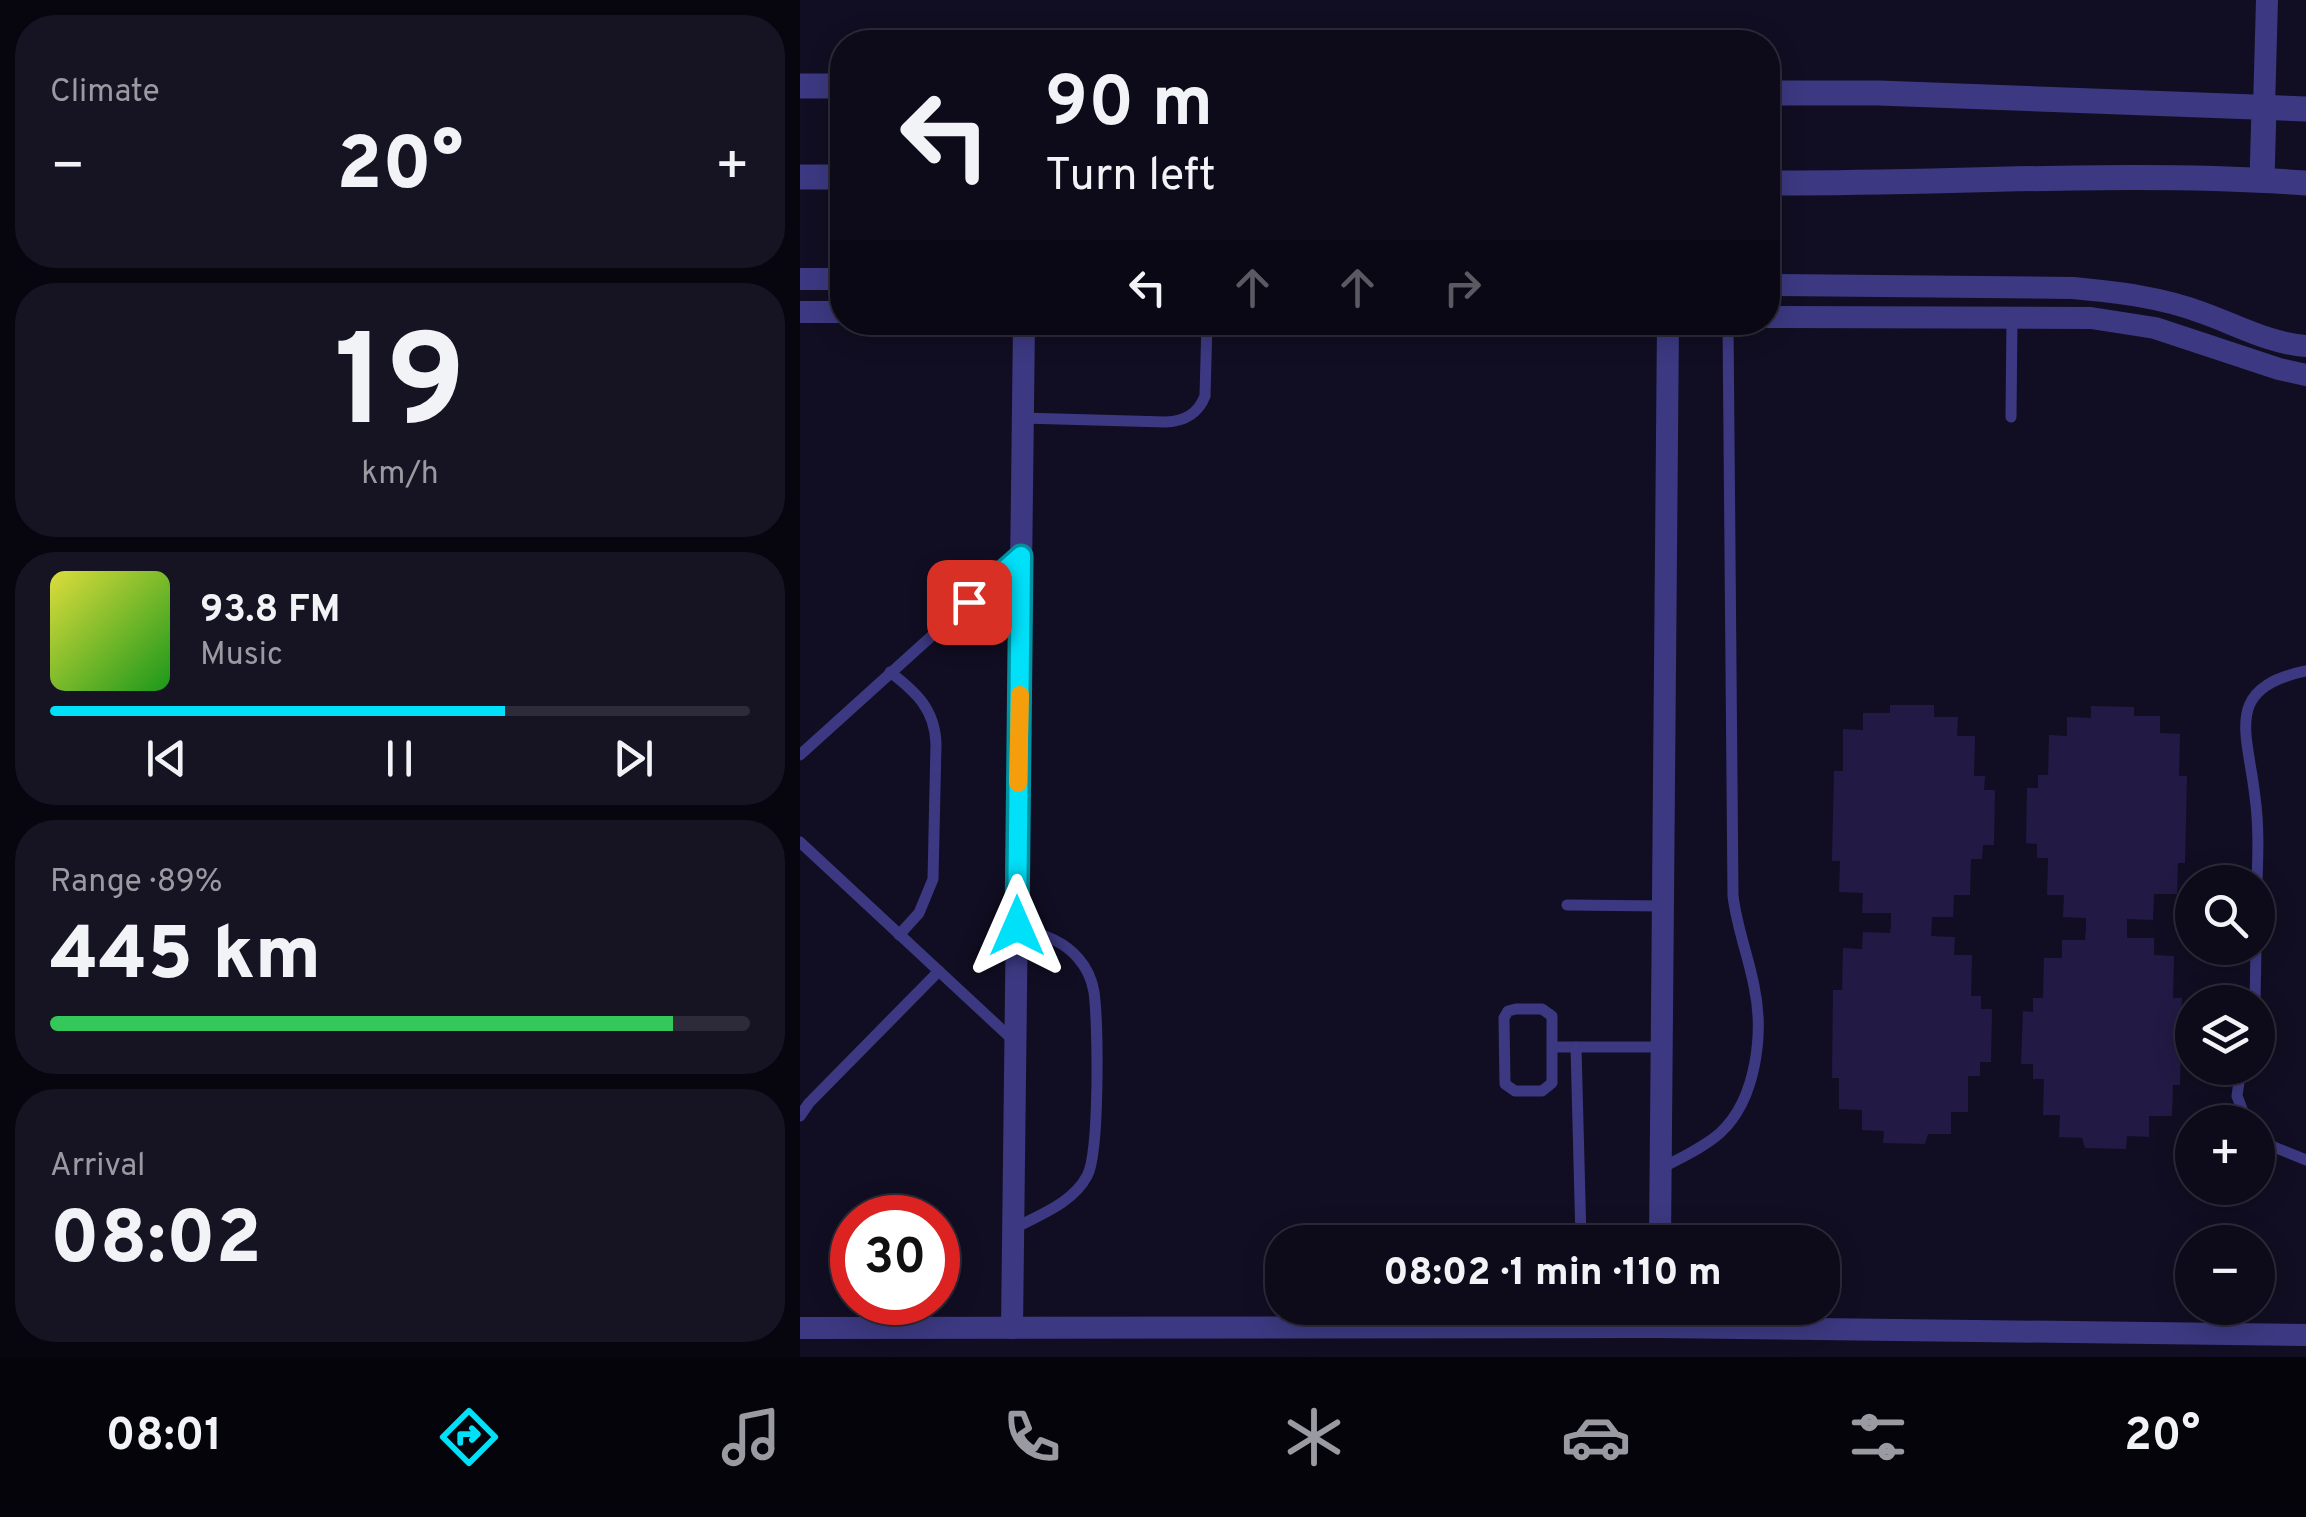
<!DOCTYPE html>
<meta charset="utf-8">
<style>
:root{--surface:#0d0a1a;--page:#161323;--text:#f1f3f6;--muted:#9a9aa2;--line:#2d2b39;--accent:#01e0f9}
body{margin:0;font-family:Overpass,sans-serif;background:var(--page);color:var(--text);height:100vh;display:flex;flex-direction:column;font-size:38px;white-space:nowrap}
*{box-sizing:border-box;margin:0}
p{font-size:32px;color:var(--muted)}
.icon{flex:none;width:55px;height:55px;fill:none;stroke:currentColor;stroke-width:2;stroke-linecap:round;stroke-linejoin:round}
.map{position:relative;flex:1;overflow:hidden}
.panel{display:flex;flex-direction:column;gap:15px;padding:15px;background:#07060e;width:800px}
.panel>*{flex:none}
.banner{position:absolute;left:30px;top:30px;width:950px;height:305px;border-radius:40px;box-shadow:0 5px 25px #0003,0 0 0 2px var(--line);background:#0d0a1a;color:var(--text);overflow:hidden}
.fabs{position:absolute;left:1375px;top:865px;display:grid;gap:20px}
.fabs a{display:grid;place-items:center;width:100px;height:100px;border-radius:50%;background:var(--surface);box-shadow:0 5px 25px #0003,0 0 0 2px var(--line);font-size:50px}
.speed{position:absolute;left:30px;top:1195px;display:flex;gap:20px;font-size:50px;font-weight:700;text-align:center}
.speed>*{display:grid;place-content:center;width:130px;height:130px;border-radius:50%;background:var(--surface);box-shadow:0 5px 25px #0003,0 0 0 2px var(--line);line-height:1}
.speed .limit{border:15px solid #d22;background:#fff;color:#111}
.pin{position:absolute;display:grid;place-items:center;width:85px;height:85px;color:#fff;margin:-42px;border-radius:20px;box-shadow:0 5px 15px #0006}
.me{position:absolute;width:110px;margin:-55px;rotate:0deg;stroke-linejoin:round;filter:drop-shadow(0 0 8px #0008)}
.turn{display:flex;align-items:center;gap:35px;height:210px;padding:0 50px;font-size:45px}
.turn .icon{width:130px;height:130px;stroke-width:2.5}
.turn b{display:block;font-size:70px;line-height:85px}
.lanes{display:flex;align-items:center;height:95px;padding:0 50px;background:#0003;justify-content:center;gap:50px;direction:ltr}
.lanes .off{opacity:.35}
.big{font-size:75px;font-weight:800;line-height:1.1}
.panel .widget{flex:1;display:flex;flex-direction:column;justify-content:center;gap:15px;min-width:0;padding:0 35px;border-radius:40px;background:var(--page)}
.panel .dial{align-items:center;gap:0}
.dial b{font-size:130px;line-height:1}
.song{display:flex;align-items:center;gap:30px}
.cover{width:120px;height:120px;border-radius:15px;background:linear-gradient(135deg,hsl(60 70% 55%),hsl(120 70% 35%))}
.played{height:10px;border-radius:5px;background:linear-gradient(90deg,var(--accent) 65%,var(--line) 65%)}
.keys{display:flex;justify-content:space-around;direction:ltr}
.heat{display:flex;justify-content:space-between;align-items:center;font-size:55px;direction:ltr}
.charge{height:15px;border-radius:8px;background:linear-gradient(90deg,#34c759 89%,var(--line) 0)}
.trip{position:absolute;left:465px;top:1225px;width:575px;height:100px;border-radius:40px;background:var(--surface);box-shadow:0 5px 25px #0003,0 0 0 2px var(--line);font-weight:800;line-height:100px;text-align:center}
.dock{display:flex;height:160px;justify-content:space-around;align-items:center;background:#05040a;color:var(--muted)}
.dock .icon{width:70px;height:70px}
.dock .selected{color:var(--accent)}
.dock b{font-size:45px;color:var(--text)}
main{display:flex;flex:1;min-height:0}
.map>svg:first-child{display:block}
.building{fill:#221a44}
.lines{fill:none;stroke-linecap:round;stroke-linejoin:round}
.service{stroke:#3c3982;stroke-width:11}
.minor{stroke:#3c3982;stroke-width:22}
.tertiary{stroke:#3c3982;stroke-width:25}
.route-casing{stroke:#0192a2;stroke-width:25}
.route{stroke:#01e0f9;stroke-width:18}
.slow{stroke:#f59e0b;stroke-width:18}
</style>
<main>
<section class="panel">
<div class="widget"><p>Climate</p>
<div class="heat"><a>−</a><b class="big">20°</b><a>+</a></div>
</div>
<div class="widget dial"><b>19</b><p>km/h</p></div>
<div class="widget">
<div class="song"><i class="cover"></i><div><b>93.8 FM</b><p>Music</p></div></div>
<div class="played"></div>
<div class="keys"><svg class="icon" aria-label="previous" viewBox="0 0 24 24"><path d="M18 5L8 12l10 7zM5 5v14"/></svg><svg class="icon" aria-label="pause" viewBox="0 0 24 24"><path d="M8 5v14M16 5v14"/></svg><svg class="icon" aria-label="next" viewBox="0 0 24 24"><path d="M6 5l10 7-10 7zM19 5v14"/></svg></div>
</div>
<div class="widget"><p>Range · 89%</p><b class="big">445 km</b><div class="charge"></div></div>
<div class="widget"><p>Arrival</p><b class="big">08:02</b></div>
</section>
<div class="map">
<svg width="1506" height="1357" viewBox="0 0 1506 1357">
<rect width="100%" height="100%" fill="#110e23"/>
<g class="building">
<polygon points="1090,705 1134,705 1134,717 1158,717 1157,736 1175,736 1174,776 1185,776 1184,790 1195,790 1194,845 1183,845 1182,859 1171,859 1170,895 1154,895 1153,917 1132,917 1131,936 1155,937 1154,955 1172,955 1171,996 1181,996 1181,1009 1192,1009 1191,1062 1180,1062 1180,1076 1168,1076 1168,1112 1151,1112 1151,1134 1128,1134 1125,1144 1083,1143 1084,1131 1062,1130 1062,1110 1039,1109 1039,1078 1032,1078 1033,990 1042,990 1043,948 1062,949 1063,932 1090,933 1091,924 1091,913 1062,913 1063,893 1039,892 1040,861 1032,861 1034,771 1043,771 1043,729 1063,730 1063,713 1090,713"/>
<polygon points="1291,706 1334,707 1334,716 1360,716 1360,733 1380,734 1379,776 1387,776 1385,863 1378,863 1377,894 1354,894 1353,920 1327,919 1327,938 1354,938 1354,955 1374,956 1373,998 1382,998 1380,1085 1373,1085 1372,1116 1349,1116 1349,1137 1327,1136 1326,1149 1285,1148 1282,1138 1259,1137 1260,1115 1243,1115 1244,1079 1233,1079 1233,1064 1221,1064 1223,1011 1233,1012 1233,998 1243,998 1244,958 1262,958 1262,940 1285,940 1286,929 1286,918 1263,917 1264,895 1247,895 1248,858 1237,858 1237,844 1226,843 1227,788 1238,788 1238,775 1248,775 1249,735 1267,736 1267,717 1291,718"/>
</g>
<g class="lines">
<g class="service">
<polyline points="1211,417 1212,318"/>
<path d="M222,418L366,422C385,421 398,414 405,396L407,322"/>
<path d="M90,672C116,692 135,709 136,744L133,879L119,913L99,935"/>
<polyline points="0,755 218,558"/>
<polyline points="0,842 213,1040"/>
<path d="M1457,882C1458,854 1459,825 1455,797C1448,733 1422,688 1506,671"/>
<polyline points="767,905 863,906"/>
<polyline points="1455,1002 1456,948"/>
<polygon points="716,1009 742,1009 752,1016 752,1083 742,1091 715,1091 705,1084 704,1018 708,1011"/>
<polyline points="753,1047 862,1047"/>
<polyline points="776,1047 781,1239"/>
<polyline points="1441,1068 1437,1096 1447,1122"/>
<polyline points="0,1116 9,1103 139,971"/>
<polyline points="1458,1136 1474,1147 1506,1160"/>
<path d="M860,1169C880,1158 903,1148 920,1133C957,1099 964,1032 954,986C948,955 937,928 933,896L928,322"/>
<path d="M213,1229C239,1215 273,1203 287,1176C300,1153 298,1022 294,992C292,980 286,967 278,958C262,939 239,934 217,926"/>
</g>
<g class="minor">
<polyline points="1464,108 1467,0"/>
<polyline points="0,279 42,279"/>
<path d="M968,285L1273,288C1316,292 1361,297 1403,313C1437,325 1468,343 1506,346"/>
<polyline points="0,312 42,312"/>
<polyline points="968,317 1291,318 1355,328 1479,369 1506,375"/>
<polyline points="860,1242 868,322"/>
<polyline points="0,1328 859,1327 1506,1335"/>
<polyline points="212,1328 224,322"/>
</g>
<g class="tertiary">
<polyline points="0,86 42,86"/>
<polyline points="968,93 1079,93 1506,109"/>
<polyline points="0,177 42,177"/>
<polyline points="1462,180 1464,108"/>
<path d="M968,183C1147,184 1327,170 1506,183"/>
</g>
</g>
<g class="lines">
<defs>
<polyline id="route" points="169,602 221,556 217,926"/>
</defs>
<use href="#route" class="route-casing"/>
<use href="#route" class="route"/>
<polyline class="slow" points="218,783 220,695"/>
</g>
</svg>
<div class="fabs">
<a><svg class="icon" aria-label="search" viewBox="0 0 24 24"><circle cx="10" cy="10" r="6"/><path d="M15 15l6 6"/></svg></a>
<a><svg class="icon" aria-label="layers" viewBox="0 0 24 24"><path d="M12 4l9 5-9 5-9-5zM3 14l9 5 9-5"/></svg></a>
<a>+</a>
<a>−</a>
</div>
<div class="speed"><div class="limit">30</div></div>
<div class="pin" style="left:169px;top:602px;background:#d93025"><svg class="icon" aria-label="arrive" viewBox="0 0 24 24"><path d="M6 21V4h12l-3 4 3 4H6"/></svg></div>
<svg class="me" style="left:217px;top:926px" viewBox="-20 -20 40 40"><path d="M0-17L14 15 0 8-14 15z" fill="#01e0f9" stroke="#fff" stroke-width="4"/></svg>
<div class="trip">08:02 · 1 min · 110 m</div>
<div class="banner">
<div class="turn"><svg class="icon" aria-label="left" viewBox="0 0 24 24"><path d="M17 20v-9H6M10 6l-5 5 5 5"/></svg><div><b>90 m</b>Turn left</div></div>
<div class="lanes"><svg class="icon" aria-label="left" viewBox="0 0 24 24"><path d="M17 20v-9H6M10 6l-5 5 5 5"/></svg><svg class="icon off" aria-label="ahead" viewBox="0 0 24 24"><path d="M12 20V5M6 11l6-6 6 6"/></svg><svg class="icon off" aria-label="ahead" viewBox="0 0 24 24"><path d="M12 20V5M6 11l6-6 6 6"/></svg><svg class="icon off" aria-label="right" viewBox="0 0 24 24"><path d="M7 20v-9h11M14 6l5 5-5 5"/></svg></div>
</div>
</div>
</main>
<nav class="dock">
<b>08:01</b>
<svg class="icon selected" aria-label="directions" viewBox="0 0 24 24"><path d="M12 3l9 9-9 9-9-9zM9 14v-3h6M13 9l2 2-2 2"/></svg>
<svg class="icon" aria-label="music" viewBox="0 0 24 24"><path d="M9 18V5l10-2v13"/><circle cx="6" cy="18" r="3"/><circle cx="16" cy="16" r="3"/></svg>
<svg class="icon" aria-label="phone" viewBox="0 0 24 24"><path d="M5 4h4l2 5-3 2q2 4 5 5l2-3 5 2v4C11 20 4 13 5 4z"/></svg>
<svg class="icon" aria-label="climate" viewBox="0 0 24 24"><path d="M12 3v18M4 7l16 10M4 17L20 7"/></svg>
<svg class="icon" aria-label="car" viewBox="0 0 24 24"><path d="M5 17H2v-5l4-1 3-4h7l3 4 3 1v5h-3M9 17h6M6 11h13"/><circle cx="7" cy="17" r="2"/><circle cx="17" cy="17" r="2"/></svg>
<svg class="icon" aria-label="filters" viewBox="0 0 24 24"><path d="M4 7h16M4 17h16"/><circle cx="9" cy="7" r="2"/><circle cx="15" cy="17" r="2"/></svg>
<b>20°</b>
</nav>
